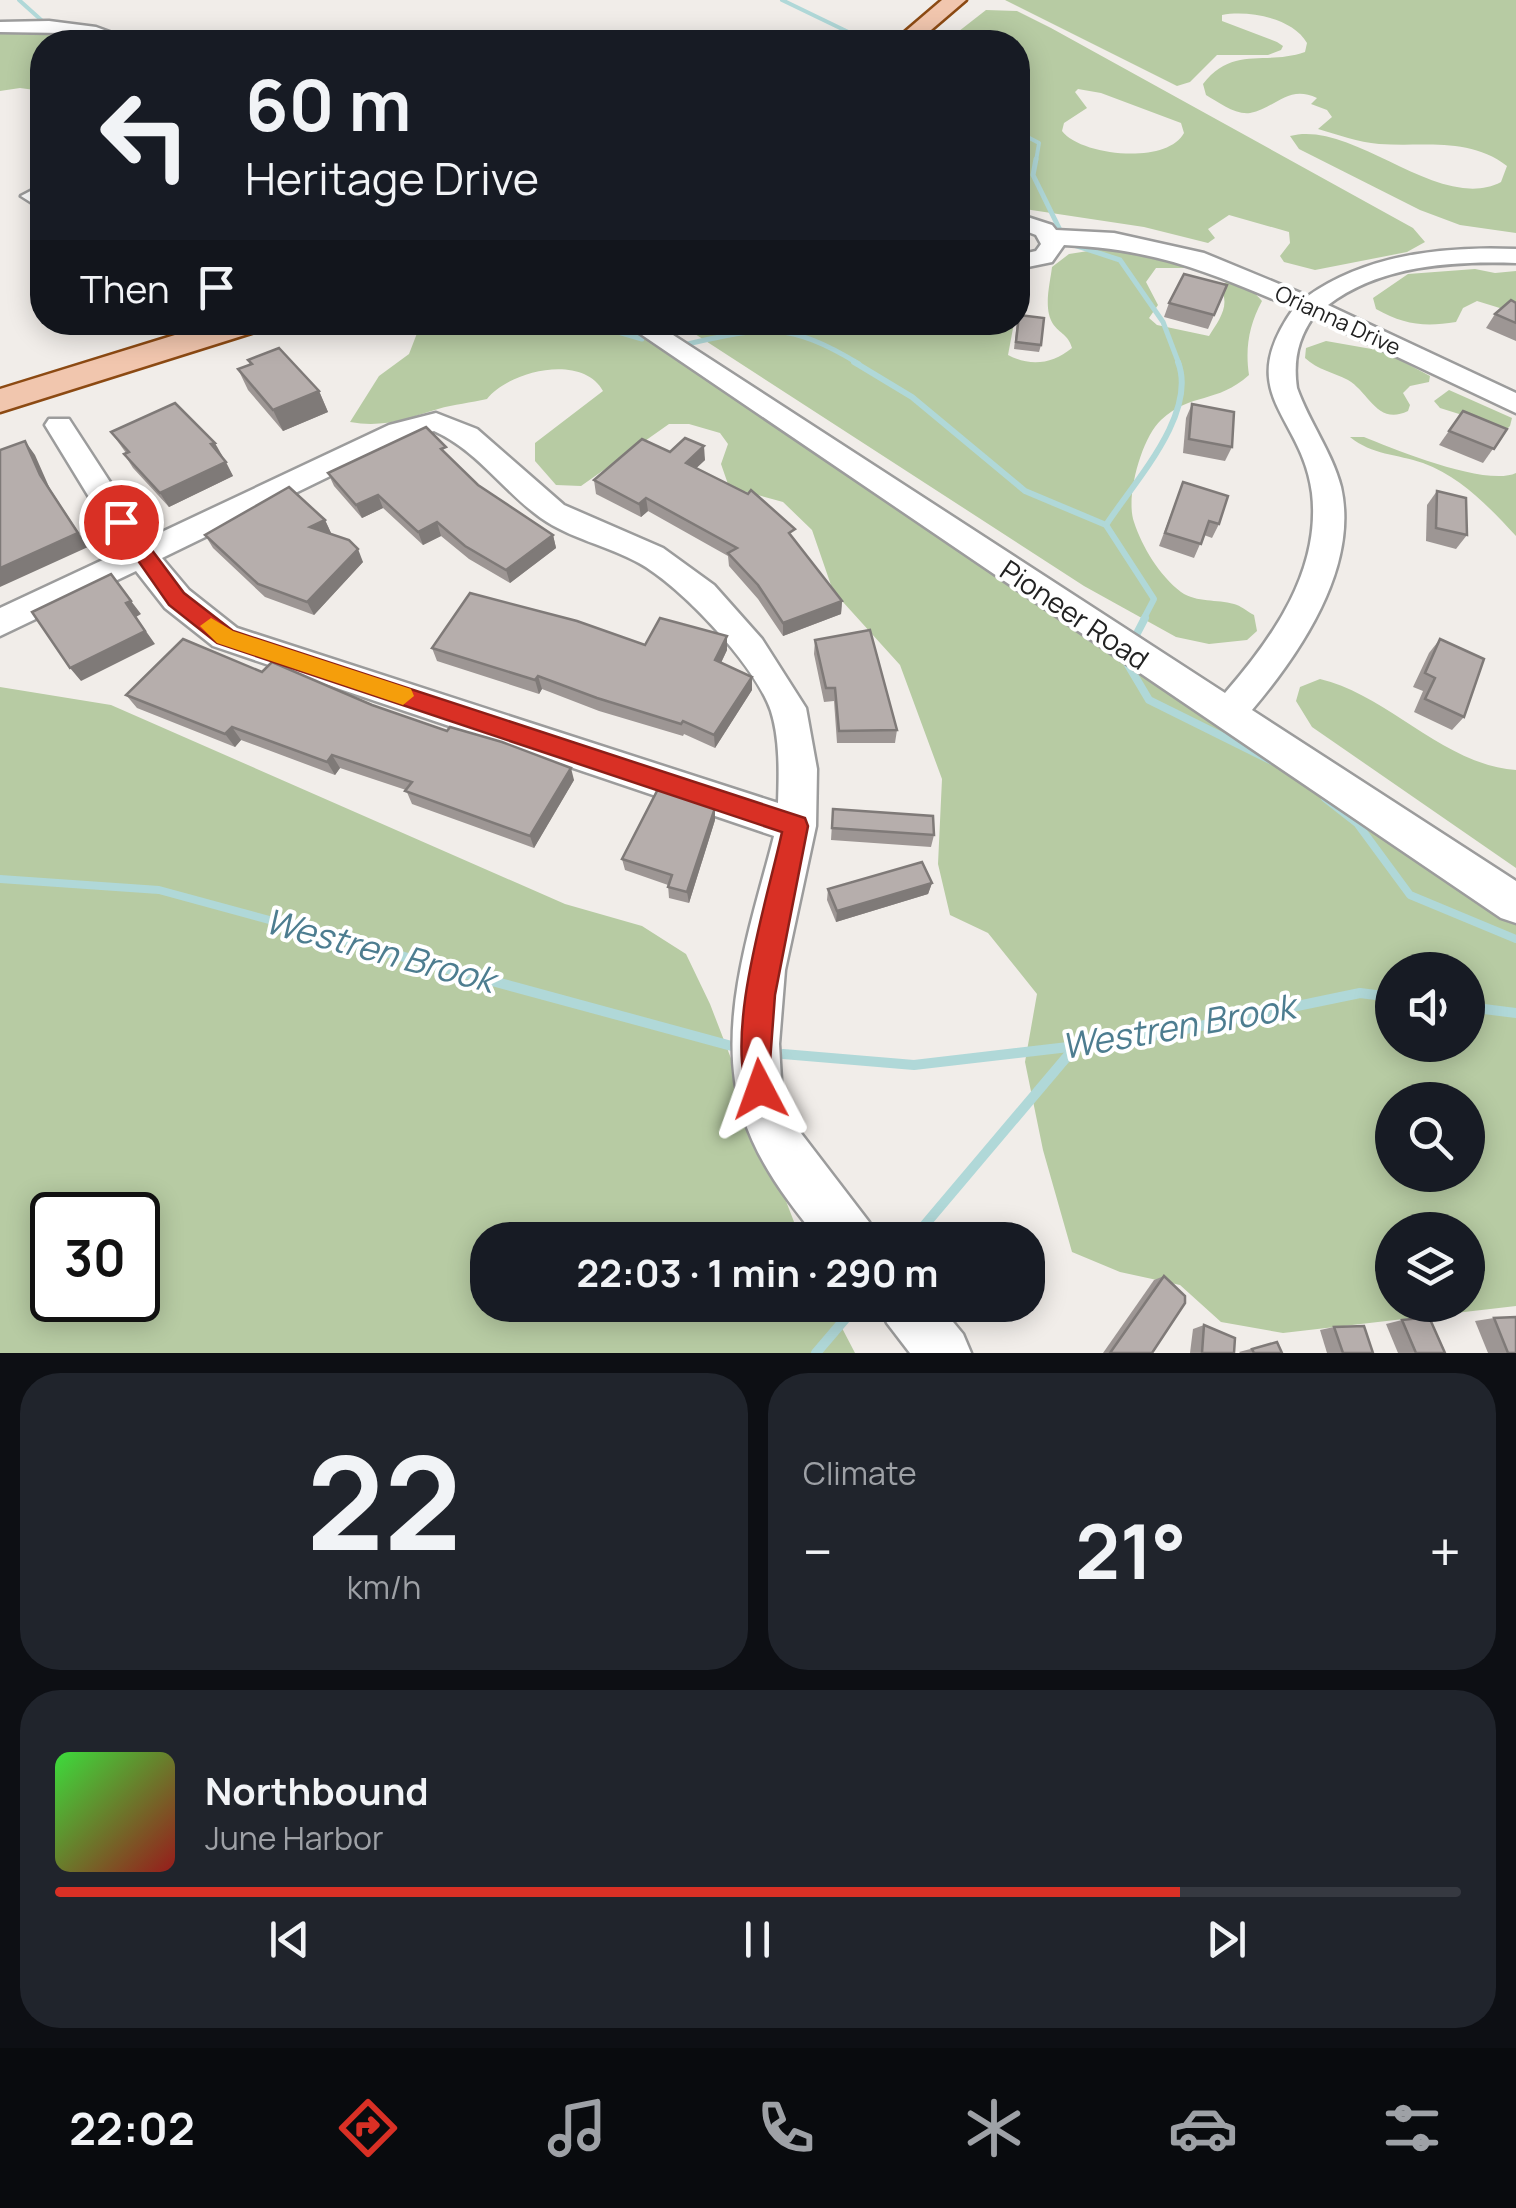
<!DOCTYPE html>
<meta charset="utf-8">
<style>
:root{--surface:#171b24;--page:#20242c;--text:#f1f3f6;--muted:#9ea1a6;--line:#363941;--accent:#d93025}
body{margin:0;font-family:Manrope,sans-serif;background:var(--page);color:var(--text);height:100vh;display:flex;flex-direction:column;font-size:38px;white-space:nowrap}
*{box-sizing:border-box;margin:0}
p{font-size:32px;color:var(--muted)}
.icon{flex:none;width:55px;height:55px;fill:none;stroke:currentColor;stroke-width:2;stroke-linecap:round;stroke-linejoin:round}
.map{position:relative;height:1353px;overflow:hidden}
.drawer{display:flex;flex-direction:column;gap:20px;padding:20px;background:#0d0f14;flex:1}
.drawer>*{flex:none}
.hud{position:absolute;left:30px;top:30px;width:1000px;height:305px;border-radius:40px;box-shadow:0 5px 25px #0003;background:#171b24;color:var(--text);overflow:hidden}
.fabs{position:absolute;left:1375px;top:952px;display:grid;gap:20px}
.fabs a{display:grid;place-items:center;width:110px;height:110px;border-radius:50%;background:var(--surface);box-shadow:0 5px 25px #0003;font-size:50px}
.speed{position:absolute;left:30px;top:1192px;display:flex;gap:20px;font-size:50px;font-weight:700;text-align:center}
.speed>*{display:grid;place-content:center;width:130px;height:130px;border-radius:50%;background:var(--surface);box-shadow:0 5px 25px #0003;line-height:1}
.speed .limit{border:5px solid #111;border-radius:15px;background:#fff;color:#111}
.pin{position:absolute;display:grid;place-items:center;width:85px;height:85px;color:#fff;margin:-42px;border:5px solid #fff;border-radius:50%;box-shadow:0 2px 10px #0007}
.me{position:absolute;width:110px;margin:-55px;rotate:356deg;stroke-linejoin:round;filter:drop-shadow(0 0 8px #0008)}
.turn{display:flex;align-items:center;gap:35px;height:210px;padding:0 50px;font-size:45px}
.turn .icon{width:130px;height:130px;stroke-width:2.5}
.turn b{display:block;font-size:70px;line-height:85px}
.then{display:flex;align-items:center;height:95px;padding:0 50px;background:#0003;gap:20px;font-size:38px}
.big{font-size:75px;font-weight:700;line-height:1.1}
.drawer .tile{flex:1;display:flex;flex-direction:column;justify-content:center;gap:15px;min-width:0;padding:0 35px;border-radius:40px;background:var(--page)}
.drawer .dial{align-items:center;gap:0}
.dial b{font-size:130px;line-height:1}
.song{display:flex;align-items:center;gap:30px}
.cover{width:120px;height:120px;border-radius:15px;background:linear-gradient(135deg,hsl(120 70% 55%),hsl(0 70% 35%))}
.played{height:10px;border-radius:5px;background:linear-gradient(90deg,var(--accent) 80%,var(--line) 80%)}
.keys{display:flex;justify-content:space-around;direction:ltr}
.heat{display:flex;justify-content:space-between;align-items:center;font-size:55px;direction:ltr}
.drawer .tiles{flex:1;display:grid;gap:20px;grid-template-columns:1fr 1fr}
.tile:last-child{grid-column:span 2}
.trip{position:absolute;left:470px;top:1222px;width:575px;height:100px;border-radius:40px;background:var(--surface);box-shadow:0 5px 25px #0003;font-weight:700;line-height:100px;text-align:center}
.tab-bar{display:flex;height:160px;justify-content:space-around;align-items:center;background:#090b0e;color:var(--muted)}
.tab-bar .icon{width:70px;height:70px}
.tab-bar .current{color:var(--accent)}
.tab-bar b{font-size:45px;color:var(--text)}
.map>svg:first-child{display:block}
.forest{fill:#b7cba3;fill-rule:evenodd}
.lines{fill:none;stroke-linecap:round;stroke-linejoin:round}
.stream-far4{stroke:#b0d8d8;stroke-width:4}
.stream-far3{stroke:#b0d8d8;stroke-width:5}
.stream-far2{stroke:#b0d8d8;stroke-width:6}
.stream-far1{stroke:#b0d8d8;stroke-width:8}
.stream{stroke:#b0d8d8;stroke-width:10}
.minor-casing{stroke:#9c9c9c;stroke-width:5}
.major-casing{stroke:#8c4a13;stroke-width:5}
.minor{fill:#fff;fill-rule:evenodd}
.major{fill:#f1c6ae;fill-rule:evenodd}
.wall{fill:#9d9694}
.shaded-wall{fill:#7f7a78}
.building{fill:#b6aeac;stroke:#7f7a78;stroke-width:2.5}
.route{fill:#d93025;stroke:#8d1f18;stroke-width:2.5}
.slow{fill:#f59e0b}
.labels{text-anchor:middle;dominant-baseline:central;stroke-width:8;stroke-linejoin:round;paint-order:stroke}
.far-street-label{font-size:22px;fill:#222;stroke:#fff}
.street-label{font-size:28px;fill:#222;stroke:#fff}
.near-water-label{font-size:35px;font-style:italic;fill:#4d7d90;stroke:#fff}
</style>
<div class="map">
<svg width="1516" height="1353" viewBox="0 0 1516 1353">
<rect width="100%" height="100%" fill="#f1ede9"/>
<g class="forest">
<path d="M1005,0H1516V233L1460,225L1420,210L1299,149L1290,136C1353,119 1440,214 1501,182L1507,166C1469,137 1424,147 1379,144C1358,142 1338,135 1318,129L1332,117L1327,110L1311,104L1317,98C1288,84 1276,108 1250,113C1235,115 1218,102 1206,95L1203,84C1233,45 1265,66 1305,52L1307,43C1293,18 1249,10 1222,15V21L1277,42L1283,46L1281,50L1268,55H1217L1190,82L1177,86Z"/>
<path d="M986,10L1017,11L1051,28L1413,228L1425,242L1407,252L1315,270L1284,262L1280,256L1290,243L1289,232L1229,215L1208,229L1215,238L1208,243L1144,227L1018,208V42H945ZM1078,89L1101,93L1181,123L1184,133C1167,165 1081,156 1062,131L1064,123L1087,108L1075,92Z"/>
<polygon points="62,30 110,42 42,42 42,91 20,88 0,91 0,31"/>
<path d="M1114,247L1182,260L1185,268H1156L1146,282L1158,305L1149,318L1157,325L1209,336C1219,320 1232,304 1219,286C1236,275 1250,288 1262,301C1249,325 1245,348 1249,375C1217,404 1191,392 1161,420C1142,437 1125,497 1134,522C1142,547 1160,576 1181,592C1197,603 1217,599 1234,604C1240,605 1248,612 1254,615L1257,631L1247,640L1209,644L1176,637L1084,586L678,323L916,322L940,334L960,335L977,323H1014L1008,355C1031,367 1052,364 1072,348C1068,334 1060,334 1053,324C1043,308 1050,284 1052,267L1069,254Z"/>
<path d="M1475,269L1495,273L1516,271V313L1477,301L1463,308L1456,322C1425,327 1404,325 1376,309L1373,298L1408,274Z"/>
<path d="M421,323H622L1516,917V1306L1283,1333L1221,1322L1180,1285L1120,1272L1072,1252L1043,1150L1025,1062L1037,994L988,933L950,915L938,864L942,779L900,665L833,591L812,530L783,502L729,487L721,464L728,444L720,433L689,424H669L581,486L556,485L535,461V443L603,391C582,353 509,371 487,399C471,403 454,404 438,409C406,419 383,428 350,422L379,376L409,354ZM1392,970H1468V1045H1392ZM1392,1100H1468V1175H1392ZM1392,1230H1468V1305H1392Z"/>
<path d="M1326,341L1383,351L1430,376L1429,382L1410,386L1403,393L1410,405L1408,411C1377,426 1369,392 1348,380C1333,372 1318,370 1305,358L1306,348Z"/>
<polygon points="1449,390 1512,418 1510,426 1507,429 1440,408 1434,401"/>
<path d="M1350,437H1364C1396,450 1487,487 1516,473V536C1489,507 1461,477 1423,463C1397,454 1372,455 1350,437Z"/>
<path d="M1320,679C1388,695 1444,765 1516,770V868L1312,727L1296,701L1300,687Z"/>
<path d="M0,687L111,705L565,904L642,926L686,954L710,1004L801,1240H488V1305H830L855,1353H0ZM52,1215H138V1300H52Z"/>
</g>
<g class="lines">
<g class="stream-far4">
<polyline points="19,0 49,27 78,42"/>
<polyline points="782,0 869,42"/>
<polyline points="1018,132 1039,143 1036,161"/>
</g>
<g class="stream-far3">
<polyline points="1036,159 1033,175 1060,230"/>
<polyline points="1071,244 1120,260 1163,322 1179,364"/>
<polyline points="584,322 642,339"/>
<path d="M683,345C762,327 787,320 859,364"/>
</g>
<g class="stream-far2">
<polyline points="854,362 912,397 1025,491 1106,525"/>
<path d="M1106,525C1134,482 1198,414 1178,362"/>
<polyline points="1106,525 1154,599 1143,620"/>
</g>
<g class="stream-far1">
<polyline points="1133,641 1145,618"/>
<polyline points="1124,658 1149,700 1272,761"/>
<polyline points="1325,798 1357,823 1410,895 1516,939"/>
<polyline points="0,879 159,890 358,944"/>
</g>
<g class="stream">
<polyline points="349,942 739,1048"/>
<polyline points="1468,1007 1516,1013"/>
<polyline points="783,1054 914,1065 1137,1039 1360,993 1392,997"/>
<polyline points="912,1240 1076,1046"/>
<polyline points="816,1353 857,1305"/>
</g>
<defs>
<g id="minor">
<polygon points="49,21 96,27 137,42 112,42 65,33 0,32 0,22"/>
<polygon points="42,185 42,200 32,203 21,196"/>
<path d="M1018,214L1052,225L1056,230L1114,233L1204,253L1308,296C1367,254 1446,246 1516,249V263C1452,261 1381,265 1328,305L1516,393V413L1313,317C1298,339 1293,360 1297,388C1309,422 1332,452 1341,487C1359,567 1301,652 1252,710L1516,881V923L1501,918L623,322H653L1225,693C1273,638 1321,570 1312,493C1302,414 1232,395 1294,308C1211,273 1157,249 1064,245L1052,262L1018,269V255L1036,251L1041,244L1036,235L1018,228Z"/>
<path d="M436,413L477,429L564,505L663,548L714,585L762,639L806,708L817,769L816,826L785,970L779,1044L781,1080L788,1113L797,1128L869,1222L876,1240H819C788,1202 758,1163 743,1116C714,1026 752,923 774,836L213,646L165,608L136,571L0,636V608L122,551L45,425L49,419H69L147,539L389,425ZM434,431C477,450 503,491 541,518C569,538 608,546 639,563C681,586 755,665 771,711C780,739 779,774 778,803L237,628L189,590L162,558L408,438Z"/>
<polygon points="879,1305 939,1305 963,1334 971,1353 910,1353 887,1323"/>
</g>
<g id="major">
<polygon points="942,0 966,0 917,42 893,42"/>
<polygon points="217,322 268,322 264,329 0,412 0,389"/>
</g>
</defs>
<use href="#minor" class="minor-casing"/>
<use href="#major" class="major-casing"/>
<use href="#minor" class="minor"/>
<use href="#major" class="major"/>
</g>
<g class="wall">
<polygon points="1227,285 1208,329 1164,317 1169,303"/>
<polygon points="1516,303 1516,341 1486,328 1495,314"/>
<polygon points="931,322 966,322 957,332"/>
<polygon points="1017,322 1041,345 1039,352 1014,349"/>
<polygon points="248,360 319,391 328,412 283,431 248,390 238,369 250,364"/>
<polygon points="1192,404 1232,447 1225,461 1183,453 1186,418"/>
<polygon points="1463,411 1507,429 1483,463 1439,445"/>
<polygon points="111,432 223,457 222,457 233,476 169,507 133,468 124,454 126,453"/>
<polygon points="670,452 705,460 696,468 795,541 842,601 841,614 783,636 758,599 729,566 728,556 648,511 641,517 596,494 594,480"/>
<polygon points="448,456 478,485 553,535 556,548 510,583 469,559 441,536 423,545 383,508 362,518 334,486 328,473"/>
<polygon points="1183,482 1219,524 1212,538 1204,535 1194,558 1159,546"/>
<polygon points="1437,491 1467,535 1456,549 1426,541 1427,505"/>
<polygon points="325,520 331,533 329,534 363,562 314,615 265,597 213,548 205,535"/>
<polygon points="727,636 727,650 721,663 752,677 752,690 715,748 684,734 683,736 599,711 542,689 539,694 437,661 432,648 645,645"/>
<polygon points="1440,639 1464,717 1452,730 1414,712 1423,691 1413,687 1429,653"/>
<polygon points="815,640 897,730 895,743 837,743 834,701 824,702 814,654"/>
<polygon points="262,672 372,705 574,780 534,848 412,804 406,790 340,768 335,775 241,740 235,747 137,708 126,695"/>
<polygon points="833,809 934,835 931,847 831,840"/>
<polygon points="715,820 689,903 669,898 668,885 625,870 622,859"/>
<polygon points="932,883 928,894 836,922 827,900 828,889"/>
<polygon points="1164,1276 1152,1353 1103,1353 1154,1280"/>
<polygon points="1494,1318 1516,1353 1488,1353 1475,1321"/>
<polygon points="1402,1320 1445,1353 1398,1353 1386,1324"/>
<polygon points="1204,1325 1234,1353 1190,1353 1193,1329"/>
<polygon points="1334,1327 1373,1353 1327,1353 1320,1330"/>
<polygon points="1277,1342 1282,1353 1240,1353 1239,1352"/>
</g>
<g class="shaded-wall">
<polygon points="959,322 966,322 957,332"/>
<polygon points="319,391 328,412 283,431 273,410"/>
<polygon points="25,441 35,455 50,489 88,547 0,587 0,568"/>
<polygon points="215,443 223,457 219,458 211,444"/>
<polygon points="704,446 705,460 687,477 686,463"/>
<polygon points="226,462 233,476 169,507 160,493"/>
<polygon points="378,495 383,508 362,518 356,505"/>
<polygon points="646,498 648,511 641,517 639,504"/>
<polygon points="325,520 331,533 316,540 310,527"/>
<polygon points="437,522 441,536 423,545 418,532"/>
<polygon points="553,535 556,548 510,583 506,570"/>
<polygon points="358,549 363,562 314,615 307,602"/>
<polygon points="131,601 141,614 136,617 155,644 81,681 70,668 126,603"/>
<polygon points="842,601 841,614 783,636 783,623"/>
<polygon points="727,636 727,650 716,673 715,660"/>
<polygon points="538,676 542,689 539,694 535,680"/>
<polygon points="752,677 752,690 715,748 714,735"/>
<polygon points="232,727 241,740 235,747 225,734"/>
<polygon points="332,755 340,768 335,775 327,762"/>
<polygon points="571,768 574,780 534,848 530,836"/>
<polygon points="715,808 715,820 689,903 687,892"/>
<polygon points="932,883 928,894 836,922 837,911"/>
</g>
<g class="building">
<polygon points="284,37 299,42 267,42"/>
<polygon points="1184,274 1227,285 1214,315 1169,303"/>
<polygon points="1511,300 1516,303 1516,323 1495,314"/>
<polygon points="1019,315 1044,318 1041,345 1016,342"/>
<polygon points="279,348 319,391 273,410 238,369 252,364 248,360"/>
<polygon points="175,403 215,443 211,444 226,462 160,493 124,454 129,452 111,432"/>
<polygon points="1192,404 1234,412 1232,447 1189,439"/>
<polygon points="1463,411 1507,429 1494,449 1449,431"/>
<polygon points="426,427 446,447 441,449 478,485 553,535 506,570 465,546 437,522 418,532 378,495 356,505 328,473"/>
<polygon points="685,438 704,446 686,463 748,494 751,490 795,529 789,533 842,601 783,623 758,585 728,553 737,548 646,498 639,504 594,480 642,439 670,452"/>
<polygon points="25,441 40,475 78,533 0,568 0,450"/>
<polygon points="1183,482 1228,496 1219,524 1209,521 1201,544 1165,533"/>
<polygon points="289,487 325,520 310,527 349,540 358,549 307,602 258,584 205,535"/>
<polygon points="1437,491 1466,498 1467,535 1436,528"/>
<polygon points="111,574 131,601 126,603 145,631 70,668 32,612"/>
<polygon points="470,593 577,621 645,645 660,618 727,636 715,660 752,677 714,735 683,721 681,724 597,698 538,676 535,680 432,648"/>
<polygon points="870,630 897,730 839,731 835,688 826,688 815,640"/>
<polygon points="183,639 262,672 272,662 372,705 447,731 450,727 502,742 571,768 530,836 405,791 412,782 332,755 327,762 232,727 225,734 126,695"/>
<polygon points="1440,639 1484,659 1464,717 1425,699 1435,678 1425,673"/>
<polygon points="658,789 715,808 687,892 668,887 672,875 622,859"/>
<polygon points="833,809 933,816 934,835 832,828"/>
<polygon points="922,862 932,883 837,911 828,889"/>
<polygon points="1164,1276 1185,1296 1185,1303 1152,1353 1110,1353"/>
<polygon points="1429,1317 1445,1353 1416,1353 1402,1320"/>
<polygon points="1516,1317 1516,1353 1508,1353 1494,1318"/>
<polygon points="1204,1325 1235,1338 1234,1353 1202,1353"/>
<polygon points="1364,1326 1373,1353 1343,1353 1334,1327"/>
<polygon points="1277,1342 1282,1353 1254,1353 1252,1349"/>
</g>
<path class="route" d="M121,516L128,518L184,593L233,631L805,818L808,826L775,995L770,1062L776,1089L771,1099L760,1104L750,1099C723,1036 767,901 782,832L217,643L169,605L111,522Z"/>
<polygon class="slow" points="211,618 233,631 411,689 414,696 403,705 217,643 200,626"/>
<g class="labels">
<g class="far-street-label">
<text transform="translate(1338 320) rotate(25)">Orianna Drive</text>
</g>
<g class="street-label">
<text transform="translate(1075 614) rotate(34)">Pioneer Road</text>
</g>
<g class="near-water-label">
<text transform="translate(380 950) rotate(15)">Westren Brook</text>
<text transform="translate(1178 1026) rotate(-10)">Westren Brook</text>
</g>
</g>
</svg>
<div class="fabs">
<a><svg class="icon" aria-label="sound" viewBox="0 0 24 24"><path d="M4 9h4l5-4v14l-5-4H4zM17 9q2 3 0 6"/></svg></a>
<a><svg class="icon" aria-label="search" viewBox="0 0 24 24"><circle cx="10" cy="10" r="6"/><path d="M15 15l6 6"/></svg></a>
<a><svg class="icon" aria-label="layers" viewBox="0 0 24 24"><path d="M12 4l9 5-9 5-9-5zM3 14l9 5 9-5"/></svg></a>
</div>
<div class="speed"><div class="limit">30</div></div>
<div class="pin" style="left:121px;top:522px;background:#d93025"><svg class="icon" aria-label="arrive" viewBox="0 0 24 24"><path d="M6 21V4h12l-3 4 3 4H6"/></svg></div>
<svg class="me" style="left:760px;top:1089px" viewBox="-20 -20 40 40"><path d="M0-17L14 15 0 8-14 15z" fill="#d93025" stroke="#fff" stroke-width="4"/></svg>
<div class="trip">22:03 · 1 min · 290 m</div>
<div class="hud">
<div class="turn"><svg class="icon" aria-label="left" viewBox="0 0 24 24"><path d="M17 20v-9H6M10 6l-5 5 5 5"/></svg><div><b>60 m</b>Heritage Drive</div></div>
<div class="then">Then<svg class="icon" aria-label="arrive" viewBox="0 0 24 24"><path d="M6 21V4h12l-3 4 3 4H6"/></svg></div>
</div>
</div>
<section class="drawer">
<div class="tiles">
<div class="tile dial"><b>22</b><p>km/h</p></div>
<div class="tile"><p>Climate</p>
<div class="heat"><a>−</a><b class="big">21°</b><a>+</a></div>
</div>
<div class="tile">
<div class="song"><i class="cover"></i><div><b>Northbound</b><p>June Harbor</p></div></div>
<div class="played"></div>
<div class="keys"><svg class="icon" aria-label="previous" viewBox="0 0 24 24"><path d="M18 5L8 12l10 7zM5 5v14"/></svg><svg class="icon" aria-label="pause" viewBox="0 0 24 24"><path d="M8 5v14M16 5v14"/></svg><svg class="icon" aria-label="next" viewBox="0 0 24 24"><path d="M6 5l10 7-10 7zM19 5v14"/></svg></div>
</div>
</div>
</section>
<nav class="tab-bar">
<b>22:02</b>
<svg class="icon current" aria-label="directions" viewBox="0 0 24 24"><path d="M12 3l9 9-9 9-9-9zM9 14v-3h6M13 9l2 2-2 2"/></svg>
<svg class="icon" aria-label="music" viewBox="0 0 24 24"><path d="M9 18V5l10-2v13"/><circle cx="6" cy="18" r="3"/><circle cx="16" cy="16" r="3"/></svg>
<svg class="icon" aria-label="phone" viewBox="0 0 24 24"><path d="M5 4h4l2 5-3 2q2 4 5 5l2-3 5 2v4C11 20 4 13 5 4z"/></svg>
<svg class="icon" aria-label="climate" viewBox="0 0 24 24"><path d="M12 3v18M4 7l16 10M4 17L20 7"/></svg>
<svg class="icon" aria-label="car" viewBox="0 0 24 24"><path d="M5 17H2v-5l4-1 3-4h7l3 4 3 1v5h-3M9 17h6M6 11h13"/><circle cx="7" cy="17" r="2"/><circle cx="17" cy="17" r="2"/></svg>
<svg class="icon" aria-label="filters" viewBox="0 0 24 24"><path d="M4 7h16M4 17h16"/><circle cx="9" cy="7" r="2"/><circle cx="15" cy="17" r="2"/></svg>
</nav>
